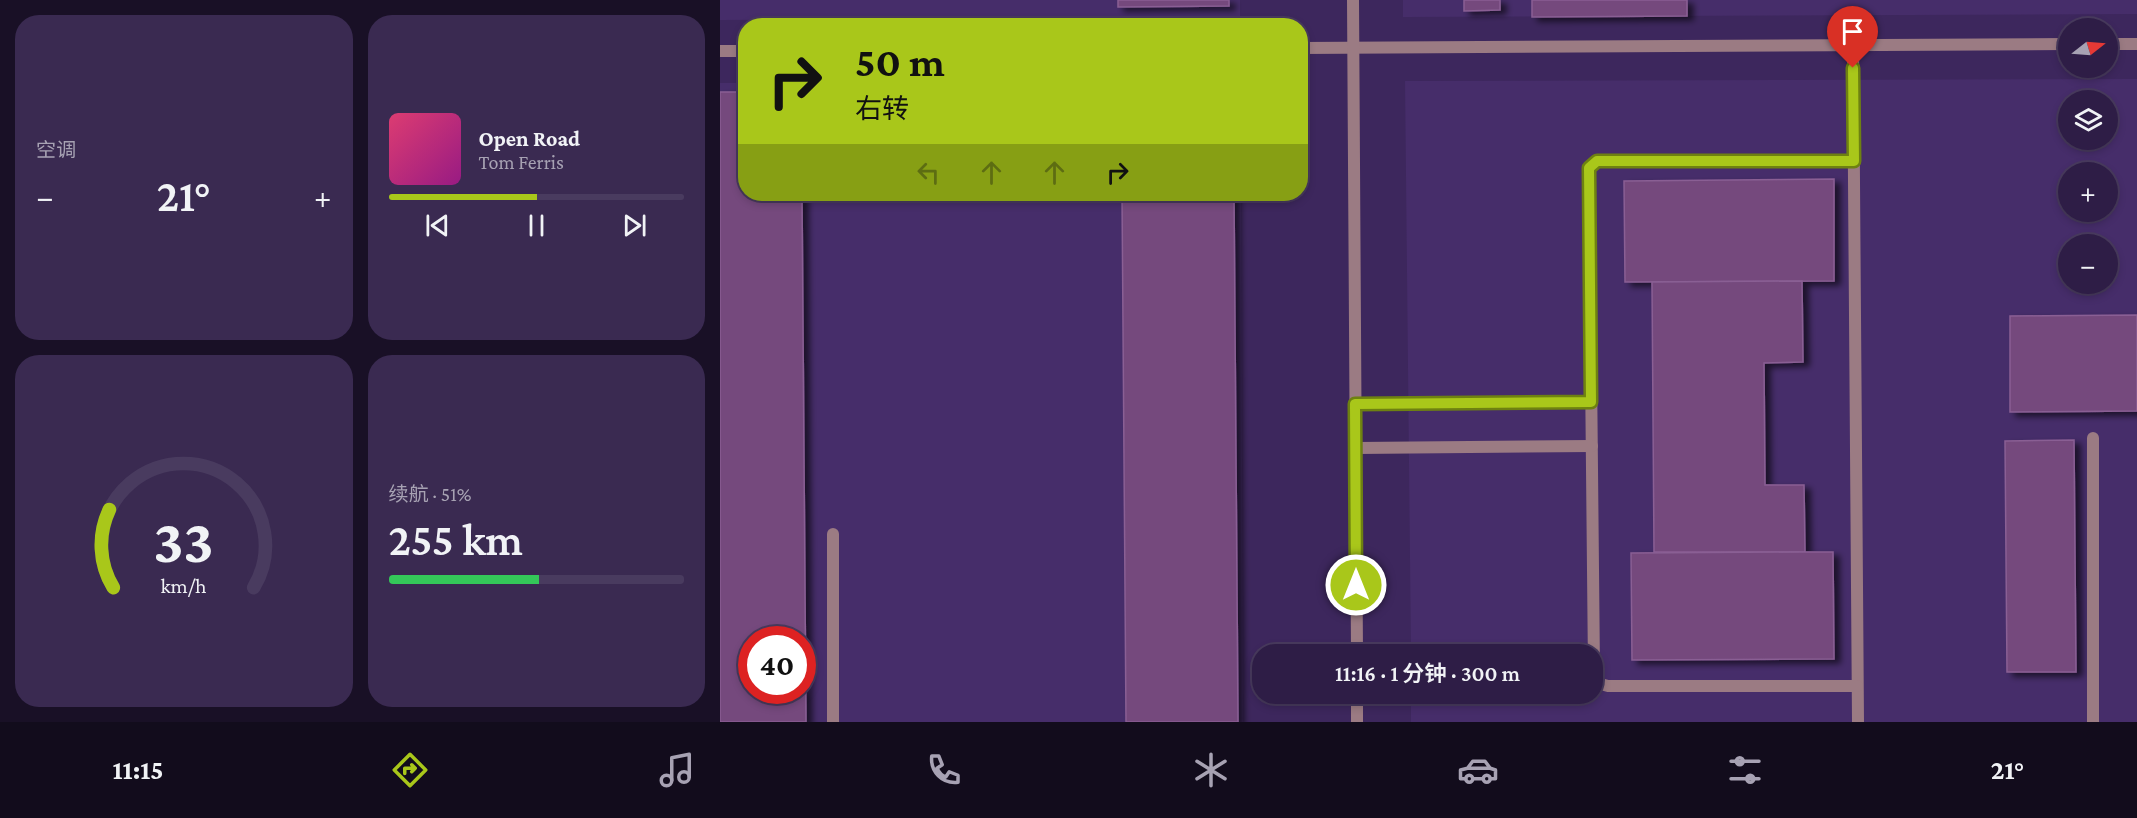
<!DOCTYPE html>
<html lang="zh">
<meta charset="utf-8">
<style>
:root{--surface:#2e1d46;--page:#3a2a51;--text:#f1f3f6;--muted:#a7a2b3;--line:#493b5f;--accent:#a9c71a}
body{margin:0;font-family:"Crimson Pro","Noto Sans SC",serif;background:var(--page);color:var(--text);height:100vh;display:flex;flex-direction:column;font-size:22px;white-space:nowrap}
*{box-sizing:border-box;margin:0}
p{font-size:20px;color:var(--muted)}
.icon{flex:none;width:33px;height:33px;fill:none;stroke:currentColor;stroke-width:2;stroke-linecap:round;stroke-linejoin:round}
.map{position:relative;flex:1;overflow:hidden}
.details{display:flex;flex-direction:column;gap:15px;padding:15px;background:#191026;width:720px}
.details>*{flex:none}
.guide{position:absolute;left:18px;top:18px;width:570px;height:183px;border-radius:24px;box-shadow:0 3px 9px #0003,0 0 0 2px var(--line);background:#a9c71a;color:#111;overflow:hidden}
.needle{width:39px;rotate:73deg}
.controls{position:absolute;left:1338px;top:18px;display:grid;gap:12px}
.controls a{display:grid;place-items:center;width:60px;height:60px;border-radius:50%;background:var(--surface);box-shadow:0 3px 9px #0003,0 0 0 2px var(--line);font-size:30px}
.speed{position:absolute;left:18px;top:626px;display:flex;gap:12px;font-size:30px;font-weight:700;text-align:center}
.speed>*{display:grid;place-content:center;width:78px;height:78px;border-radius:50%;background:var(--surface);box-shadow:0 3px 9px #0003,0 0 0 2px var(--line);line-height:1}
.speed .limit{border:9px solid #d22;background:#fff;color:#111}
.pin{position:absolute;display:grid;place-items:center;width:51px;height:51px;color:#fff;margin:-62px -26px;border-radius:50% 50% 50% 0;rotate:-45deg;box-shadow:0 0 6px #0007}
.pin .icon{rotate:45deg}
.me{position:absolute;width:66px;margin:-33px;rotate:0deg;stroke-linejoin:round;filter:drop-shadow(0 0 4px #0008)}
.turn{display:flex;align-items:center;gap:21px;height:126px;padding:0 18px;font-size:27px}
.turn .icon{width:78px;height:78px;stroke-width:2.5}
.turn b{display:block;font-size:42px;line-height:51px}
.lanes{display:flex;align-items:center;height:57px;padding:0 18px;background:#0003;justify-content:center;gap:30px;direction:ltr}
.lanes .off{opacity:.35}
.big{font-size:45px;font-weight:600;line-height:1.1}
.details .card{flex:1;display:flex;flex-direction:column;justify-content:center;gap:9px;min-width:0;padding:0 21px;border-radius:24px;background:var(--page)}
.details .dial{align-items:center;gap:0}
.dial svg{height:156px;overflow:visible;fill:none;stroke:var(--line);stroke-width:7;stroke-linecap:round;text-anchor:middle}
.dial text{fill:var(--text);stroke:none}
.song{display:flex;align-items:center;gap:18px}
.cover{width:72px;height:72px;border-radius:9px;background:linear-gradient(135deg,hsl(340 70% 55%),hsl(310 70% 35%))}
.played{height:6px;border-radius:3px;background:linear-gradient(90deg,var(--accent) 50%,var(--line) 50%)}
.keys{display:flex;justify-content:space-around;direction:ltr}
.heat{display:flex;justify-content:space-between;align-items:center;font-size:33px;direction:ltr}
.charge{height:9px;border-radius:4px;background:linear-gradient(90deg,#34c759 51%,var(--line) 0)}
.details .tiles{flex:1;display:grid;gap:15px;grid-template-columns:repeat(2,1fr)}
.trip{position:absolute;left:532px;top:644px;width:351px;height:60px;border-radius:24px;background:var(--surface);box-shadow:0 3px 9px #0003,0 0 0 2px var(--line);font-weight:600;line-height:60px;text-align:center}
.tabs{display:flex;height:96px;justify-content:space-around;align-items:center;background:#120c1c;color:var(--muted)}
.tabs .icon{width:42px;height:42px}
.tabs .current{color:var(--accent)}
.tabs b{font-size:27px;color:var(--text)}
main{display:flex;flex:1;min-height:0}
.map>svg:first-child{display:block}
.built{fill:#462d6a;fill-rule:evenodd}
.building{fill:#744a7d;stroke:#8a5f94;stroke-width:1.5;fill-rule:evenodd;filter:url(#shadow)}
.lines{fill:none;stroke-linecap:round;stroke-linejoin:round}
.service{stroke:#9b7b83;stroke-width:12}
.minor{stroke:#9b7b83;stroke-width:12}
.tertiary{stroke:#9b7b83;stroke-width:12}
.route-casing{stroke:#6e8111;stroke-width:15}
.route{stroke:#a9c71a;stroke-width:10}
</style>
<main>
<section class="details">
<div class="tiles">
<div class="card"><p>空调</p>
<div class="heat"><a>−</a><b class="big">21°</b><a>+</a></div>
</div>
<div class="card">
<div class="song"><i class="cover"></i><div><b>Open Road</b><p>Tom Ferris</p></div></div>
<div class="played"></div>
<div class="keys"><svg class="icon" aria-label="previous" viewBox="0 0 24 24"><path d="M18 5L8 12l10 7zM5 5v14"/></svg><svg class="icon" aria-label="pause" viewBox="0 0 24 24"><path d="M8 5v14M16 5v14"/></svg><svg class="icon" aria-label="next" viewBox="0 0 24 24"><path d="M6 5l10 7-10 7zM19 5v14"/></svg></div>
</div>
<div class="card dial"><svg viewBox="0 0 100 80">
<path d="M14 69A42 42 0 1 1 86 69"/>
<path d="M14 69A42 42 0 0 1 12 29" stroke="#a9c71a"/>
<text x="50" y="56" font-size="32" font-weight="700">33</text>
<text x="50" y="72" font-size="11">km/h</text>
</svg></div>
<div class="card"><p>续航 · 51%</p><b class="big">255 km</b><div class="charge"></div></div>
</div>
</section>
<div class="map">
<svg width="1417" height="722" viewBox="0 0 1417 722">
<defs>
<filter id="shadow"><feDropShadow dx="6" dy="4" stdDeviation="3" flood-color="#0009"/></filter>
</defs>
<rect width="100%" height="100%" fill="#3d275d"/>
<g class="built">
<polygon points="0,0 520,0 520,18 0,20"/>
<polygon points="683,0 1417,0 1417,14 683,17"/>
<path d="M1417,79V722H691V693H873V654H691L685,81ZM1348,100H1388V140H1348ZM1348,172H1388V212H1348ZM1348,244H1388V284H1348Z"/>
<path d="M0,83H25L26,194H521L523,722H0ZM32,639H82V690H32Z"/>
</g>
<g class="building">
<polygon points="398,0 509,0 509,6 398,7"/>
<polygon points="744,0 780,0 780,10 744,11"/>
<polygon points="812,0 967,0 967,16 812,17"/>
<path d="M0,92H26V194H82L86,722H0ZM32,639H82V690H32Z"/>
<polygon points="1114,179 1114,281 905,282 904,181"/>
<polygon points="402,194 514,194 518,722 406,722"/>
<polygon points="1082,281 1083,362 1044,363 1045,485 1084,485 1085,552 934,552 932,282"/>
<polygon points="1417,315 1417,411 1290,412 1290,316"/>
<polygon points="1354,440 1356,672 1287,672 1285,441"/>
<polygon points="1085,552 1113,552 1114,659 912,660 911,553"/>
</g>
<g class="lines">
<g class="service">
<polyline points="1133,45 1138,722"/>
<polyline points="1134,161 877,161 869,168 874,670 877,683 888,686 1137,686"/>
<polyline points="635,404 871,402"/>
<polyline points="1373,438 1373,722"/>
<polyline points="636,448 872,446"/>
<polyline points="113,722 113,534"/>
</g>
<g class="minor">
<polyline points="1388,44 1417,44"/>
<polyline points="580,48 1348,44"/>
<polyline points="0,51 26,51"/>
</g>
<g class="tertiary">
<polyline points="633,0 637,654"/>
<polyline points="637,693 637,722"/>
</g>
</g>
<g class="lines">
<defs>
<polyline id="route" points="636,585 635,404 871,402 869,168 877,161 1134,161 1133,68"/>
</defs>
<use href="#route" class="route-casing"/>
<use href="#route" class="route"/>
</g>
</svg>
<div class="controls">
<a><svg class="needle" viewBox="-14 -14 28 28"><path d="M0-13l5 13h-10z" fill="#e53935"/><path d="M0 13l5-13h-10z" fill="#a7a2b3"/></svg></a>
<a><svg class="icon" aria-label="layers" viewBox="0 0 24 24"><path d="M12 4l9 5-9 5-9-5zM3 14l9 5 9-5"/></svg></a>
<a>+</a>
<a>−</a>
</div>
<div class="speed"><div class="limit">40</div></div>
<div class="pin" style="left:1133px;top:68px;background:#d93025"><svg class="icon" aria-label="arrive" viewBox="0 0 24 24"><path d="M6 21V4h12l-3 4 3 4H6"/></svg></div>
<svg class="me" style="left:636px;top:585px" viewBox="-20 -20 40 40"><circle r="17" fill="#a9c71a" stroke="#fff" stroke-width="3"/><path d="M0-11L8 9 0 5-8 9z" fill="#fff"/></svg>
<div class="trip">11:16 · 1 分钟 · 300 m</div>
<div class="guide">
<div class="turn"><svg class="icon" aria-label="right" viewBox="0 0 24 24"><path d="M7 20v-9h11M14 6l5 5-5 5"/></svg><div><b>50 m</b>右转</div></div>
<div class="lanes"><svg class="icon off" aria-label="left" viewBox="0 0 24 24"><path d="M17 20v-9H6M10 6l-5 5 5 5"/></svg><svg class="icon off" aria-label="ahead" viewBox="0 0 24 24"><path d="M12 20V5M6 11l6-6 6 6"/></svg><svg class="icon off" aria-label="ahead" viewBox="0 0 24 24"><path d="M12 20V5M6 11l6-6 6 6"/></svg><svg class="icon" aria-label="right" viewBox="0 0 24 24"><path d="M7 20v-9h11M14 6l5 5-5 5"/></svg></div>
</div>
</div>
</main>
<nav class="tabs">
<b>11:15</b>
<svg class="icon current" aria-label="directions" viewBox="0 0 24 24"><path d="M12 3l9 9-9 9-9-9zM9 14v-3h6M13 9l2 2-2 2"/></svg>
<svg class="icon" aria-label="music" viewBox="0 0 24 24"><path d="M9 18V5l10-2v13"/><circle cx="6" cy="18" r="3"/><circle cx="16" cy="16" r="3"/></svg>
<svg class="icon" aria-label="phone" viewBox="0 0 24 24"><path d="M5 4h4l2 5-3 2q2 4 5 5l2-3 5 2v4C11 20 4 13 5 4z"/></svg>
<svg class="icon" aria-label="climate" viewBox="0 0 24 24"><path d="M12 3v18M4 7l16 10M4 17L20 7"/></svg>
<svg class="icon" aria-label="car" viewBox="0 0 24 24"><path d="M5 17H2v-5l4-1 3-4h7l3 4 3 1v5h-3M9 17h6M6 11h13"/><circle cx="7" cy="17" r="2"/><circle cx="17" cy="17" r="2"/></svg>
<svg class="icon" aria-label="filters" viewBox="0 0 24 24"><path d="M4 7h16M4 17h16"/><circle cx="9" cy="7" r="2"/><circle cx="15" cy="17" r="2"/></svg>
<b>21°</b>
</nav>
